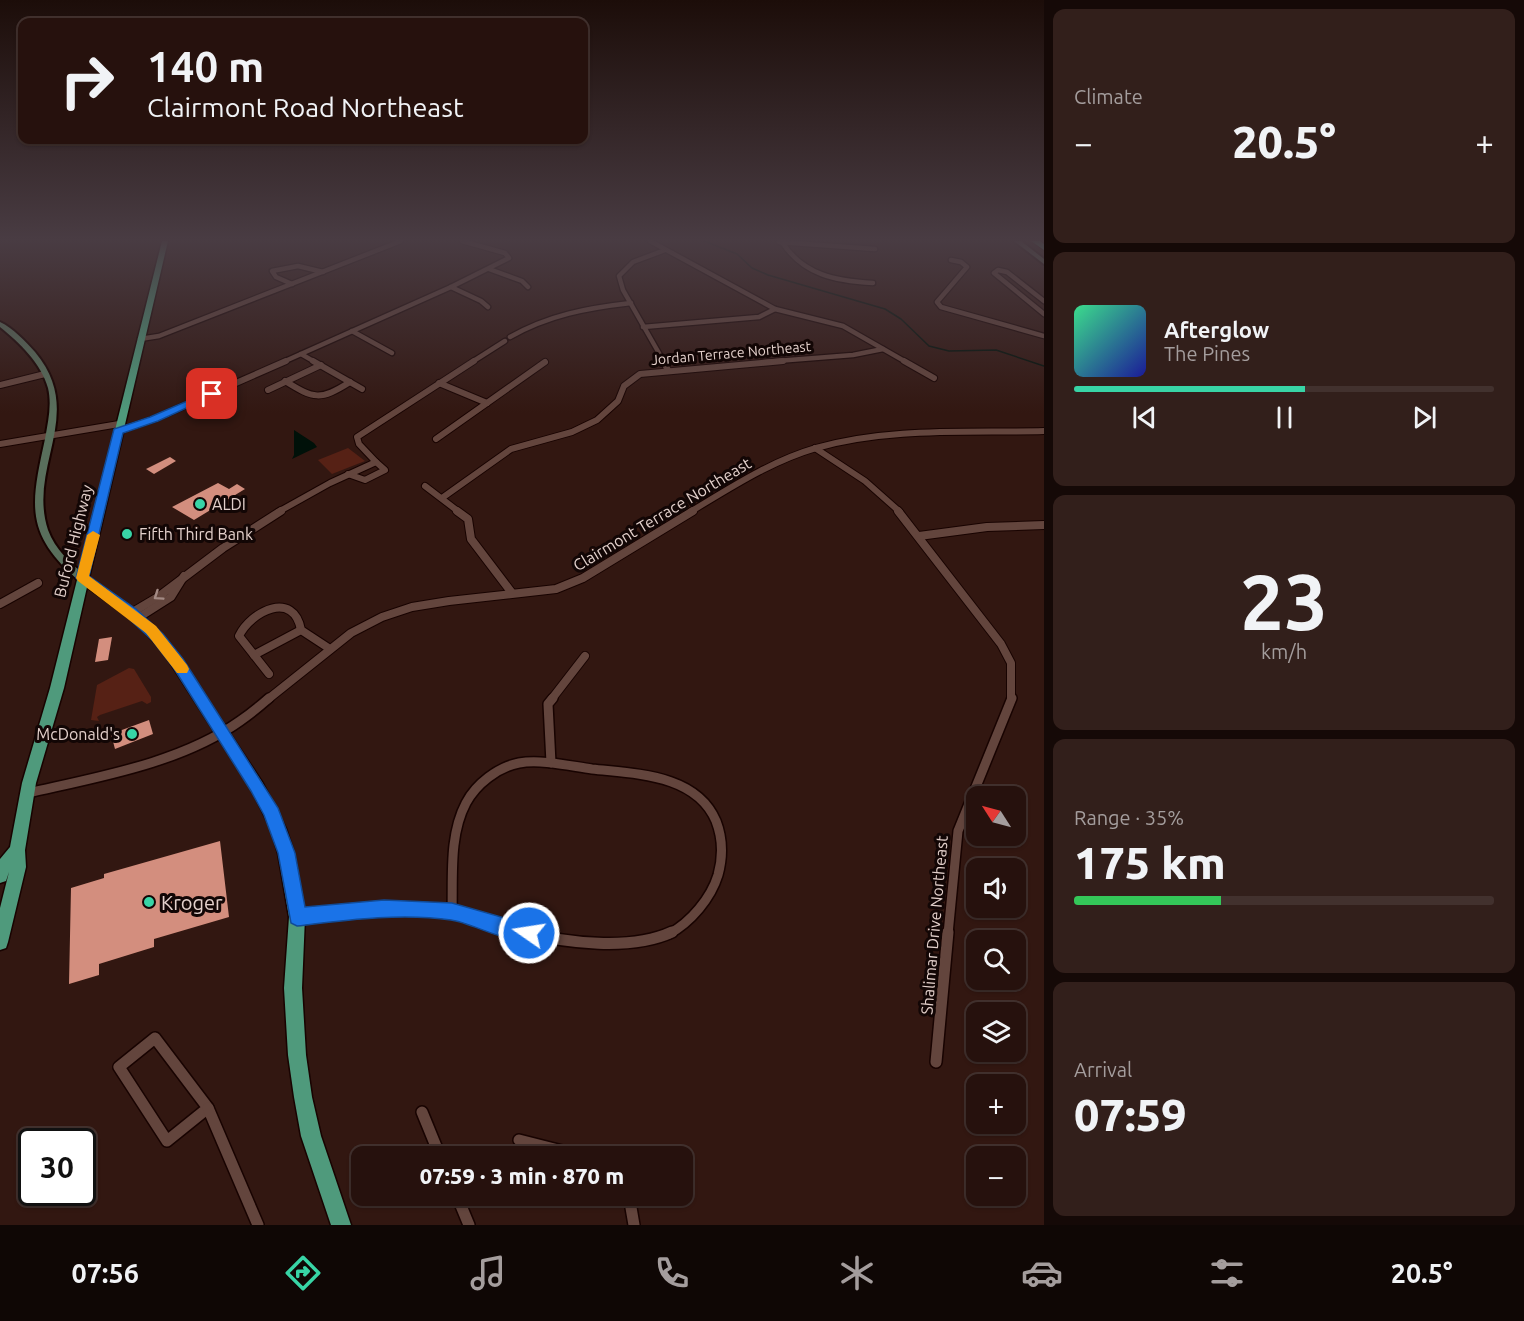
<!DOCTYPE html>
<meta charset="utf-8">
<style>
:root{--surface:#26110d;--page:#321f1b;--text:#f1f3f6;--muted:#a49d9d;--line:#42312e;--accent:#38d4a6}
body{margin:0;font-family:Ubuntu,sans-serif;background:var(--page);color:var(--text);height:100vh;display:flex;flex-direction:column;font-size:22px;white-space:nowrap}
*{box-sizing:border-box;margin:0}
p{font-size:20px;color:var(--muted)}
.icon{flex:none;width:33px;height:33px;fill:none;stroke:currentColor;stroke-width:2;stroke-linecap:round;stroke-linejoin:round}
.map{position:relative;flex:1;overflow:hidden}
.sheet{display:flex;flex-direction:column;gap:9px;padding:9px;background:#150907;width:480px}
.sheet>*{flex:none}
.guide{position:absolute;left:18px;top:18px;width:570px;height:126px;border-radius:12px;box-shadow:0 2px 4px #0004,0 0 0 2px var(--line);background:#26110d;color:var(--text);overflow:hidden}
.needle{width:39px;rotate:306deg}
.fabs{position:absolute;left:966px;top:786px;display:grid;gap:12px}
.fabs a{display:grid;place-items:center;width:60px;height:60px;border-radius:12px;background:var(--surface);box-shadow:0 2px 4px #0004,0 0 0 2px var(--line);font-size:30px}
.speed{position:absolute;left:18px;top:1128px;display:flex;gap:12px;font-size:30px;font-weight:700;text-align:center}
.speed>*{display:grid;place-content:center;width:78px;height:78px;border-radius:50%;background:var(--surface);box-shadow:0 2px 4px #0004,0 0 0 2px var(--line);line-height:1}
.speed .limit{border:3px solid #111;border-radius:9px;background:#fff;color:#111}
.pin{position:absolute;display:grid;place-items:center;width:51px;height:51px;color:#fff;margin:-26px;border-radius:12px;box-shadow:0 3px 9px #0006}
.me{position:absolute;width:66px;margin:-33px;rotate:283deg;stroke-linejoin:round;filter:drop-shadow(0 0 4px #0008)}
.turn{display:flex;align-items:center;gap:21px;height:126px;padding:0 30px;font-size:27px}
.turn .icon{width:78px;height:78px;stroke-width:2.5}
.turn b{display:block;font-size:42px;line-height:51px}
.big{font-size:45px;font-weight:800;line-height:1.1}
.sheet .card{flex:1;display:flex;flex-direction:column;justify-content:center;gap:9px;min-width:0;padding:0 21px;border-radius:12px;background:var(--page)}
.sheet .dial{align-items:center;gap:0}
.dial b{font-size:78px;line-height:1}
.song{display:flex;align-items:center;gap:18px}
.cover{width:72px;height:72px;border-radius:9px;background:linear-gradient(135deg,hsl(150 70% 55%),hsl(240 70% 35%))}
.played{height:6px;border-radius:3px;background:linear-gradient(90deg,var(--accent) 55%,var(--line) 55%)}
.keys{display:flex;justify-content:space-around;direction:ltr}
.heat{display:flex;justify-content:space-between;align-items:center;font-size:33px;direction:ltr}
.charge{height:9px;border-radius:4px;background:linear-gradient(90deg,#34c759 35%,var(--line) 0)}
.trip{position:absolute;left:351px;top:1146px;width:342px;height:60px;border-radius:12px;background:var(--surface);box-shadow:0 2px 4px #0004,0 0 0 2px var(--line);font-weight:800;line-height:60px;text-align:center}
.menu{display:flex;height:96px;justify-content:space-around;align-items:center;background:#0f0705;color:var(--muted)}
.menu .icon{width:42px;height:42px}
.menu .selected{color:var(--accent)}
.menu b{font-size:27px;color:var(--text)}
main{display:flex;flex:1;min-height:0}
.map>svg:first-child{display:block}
.green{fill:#562115}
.water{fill:#001109}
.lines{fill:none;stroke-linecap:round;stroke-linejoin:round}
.stream{stroke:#001109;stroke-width:1.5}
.building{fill:#d38e7e}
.street-far4-casing{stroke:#180301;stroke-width:7}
.street-far3-casing{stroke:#180301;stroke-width:8}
.street-far2-casing{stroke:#180301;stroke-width:10}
.street-far1-casing{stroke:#180301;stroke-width:12}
.street-casing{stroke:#180301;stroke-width:14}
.secondary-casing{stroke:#180301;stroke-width:4}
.primary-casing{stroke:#180301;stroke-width:3}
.highway-casing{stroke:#180301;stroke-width:2}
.street-far4{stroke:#63453d;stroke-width:4.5}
.street-far3{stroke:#63453d;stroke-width:6}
.street-far2{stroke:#63453d;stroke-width:8}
.street-far1{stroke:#63453d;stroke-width:9}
.street{stroke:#63453d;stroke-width:11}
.secondary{fill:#596f5c;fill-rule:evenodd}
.primary{fill:#4f9a7c;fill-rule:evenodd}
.highway{fill:#42d2a6;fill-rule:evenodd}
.oneway{stroke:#a38a84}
.route{fill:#1a73e8;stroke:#114b97;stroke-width:1.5}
.slow{fill:#f59e0b}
.poi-dot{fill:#38d4a6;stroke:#120605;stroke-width:2}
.labels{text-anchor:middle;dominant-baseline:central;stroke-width:6;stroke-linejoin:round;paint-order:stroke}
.far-street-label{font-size:14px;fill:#e3d0cb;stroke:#120605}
.poi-label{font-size:16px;fill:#e3d0cb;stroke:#120605;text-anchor:start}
.street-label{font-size:16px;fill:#e3d0cb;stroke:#120605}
.near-poi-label{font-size:20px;fill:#e3d0cb;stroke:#120605;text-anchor:start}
</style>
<main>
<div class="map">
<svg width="1044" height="1225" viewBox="0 0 1044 1225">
<rect width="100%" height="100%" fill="#321711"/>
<g class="green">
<polygon points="348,448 365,461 332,474 318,460"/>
<polygon points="129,668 134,669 151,697 151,702 147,704 142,701 100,715 97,717 99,721 91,720 97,685"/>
</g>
<polygon class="water" points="294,430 314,443 317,447 292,459 294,455"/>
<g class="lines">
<polyline class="stream" points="704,241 737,254 752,268 768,275 885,309 901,319 929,346 949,351 996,350 1044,366"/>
</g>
<g class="building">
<polygon points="170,457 176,461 154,474 146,469"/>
<polygon points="218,483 229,489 237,484 245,489 194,520 172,507"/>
<polygon points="112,637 108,660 95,662 99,639"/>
<polygon points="149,720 153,734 115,749 111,734"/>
<polygon points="220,841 229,917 154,939 154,947 99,964 99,975 69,984 71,888 104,878 104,874"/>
</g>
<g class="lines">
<defs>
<g id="street-far4">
<polyline points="650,241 775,309 843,326 906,362"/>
<polyline points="779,242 875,249"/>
<path d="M782,242C803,275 836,281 873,283"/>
<polyline points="951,260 961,262 967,267 937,302 941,307 1044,336"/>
<polyline points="489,269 522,281 528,287"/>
<polyline points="292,284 276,277 272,271 298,266 323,272"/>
<polyline points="451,287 481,301 488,307"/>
<polyline points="1044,301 1007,272 998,270 994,273 1044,314"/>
<polyline points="643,327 759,317 775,309"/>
<polyline points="352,331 392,353"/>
<path d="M510,337C549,315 587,308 631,303"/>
<polyline points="140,339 159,336 401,241"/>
<polyline points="301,354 315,362"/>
<polyline points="283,362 451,287 509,258 505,253 462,241"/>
<polyline points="472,362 505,341"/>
<polyline points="664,362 623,290 619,276 633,262 665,250"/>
<polyline points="764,362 853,355 883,349"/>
</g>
<g id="street-far3">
<polyline points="313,361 362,389"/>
<polyline points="663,361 668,370"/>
<polyline points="904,361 934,378"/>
<path d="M285,381C314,399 320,401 350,382"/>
<polyline points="439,383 487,403"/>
<polyline points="0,385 45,374"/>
<polyline points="268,390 321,365"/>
<polyline points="118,431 154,419 286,361"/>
<polyline points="436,439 545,362"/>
<polyline points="0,444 119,424"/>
<polyline points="815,448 865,481 900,512"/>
<polyline points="348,474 365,480 385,470 376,462"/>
<polyline points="425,486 459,512"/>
<polyline points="442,498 511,449 572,432 597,420 618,401 624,386 640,374 783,361"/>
<polyline points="278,512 330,483 376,462 359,444 357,437 474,361"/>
<path d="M690,512C730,488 771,461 816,448C889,427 969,433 1044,431"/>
</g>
<g id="street-far2">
<polyline points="457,511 468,519 471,539 512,593"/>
<polyline points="898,511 1001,644 1011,663 1011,700"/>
<polyline points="919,536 987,527 1044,525"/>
<polyline points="0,604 38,583"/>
<polyline points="131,613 158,597 223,548 281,511"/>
<polyline points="138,618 171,597 184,576"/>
<polyline points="254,655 301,630"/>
<path d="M269,674L239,636C251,611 294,590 301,630L330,649"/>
<polyline points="267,700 351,633 382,617 412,607 449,601 556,589 583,578 693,511"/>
<polyline points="551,700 585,656"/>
</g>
<g id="street-far1">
<polyline points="551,763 548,704 553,698"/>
<path d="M28,793C98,777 181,763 240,721C250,714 260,706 269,698"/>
<polyline points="297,917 384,908 452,911"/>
<path d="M529,934L452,911C453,876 449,835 466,803C476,784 498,767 519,763C541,759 570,766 592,769C636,774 696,774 716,821C723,839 723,857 718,875C711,898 691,922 669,934"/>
<polyline points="948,934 958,831 1012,698"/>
</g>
<g id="street">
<path d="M523,932C566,943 631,951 672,932"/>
<polygon points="155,1038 208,1108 167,1141 119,1067"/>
<polyline points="936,1062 948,932"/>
<polyline points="208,1108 258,1225"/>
<polyline points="422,1112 440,1156"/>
<polyline points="519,1140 582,1156"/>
<polyline points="457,1196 469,1225"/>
<polyline points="629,1196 634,1225"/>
</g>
<g id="secondary">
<polygon points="1014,241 1021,241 1044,259 1044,264"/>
<path d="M0,322C13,328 25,341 35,352C87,414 27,466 48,530C55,549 70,563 86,576L87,578L86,580H78C24,533 31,504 45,439C48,422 52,405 48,388C41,363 20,343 0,327Z"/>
</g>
<polygon id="primary" points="162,241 168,241 89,578 142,615 170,644 262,782 286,829 294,853 305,917 302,988 306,1055 312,1097 321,1136 351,1225 331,1225 301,1136 294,1097 288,1055 284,988 289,917 278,853 271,829 252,790 162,650 134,621 87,587 64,688 36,783 25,850 26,867 8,942 6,948 0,950 0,908 9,872 6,881 0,883 0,859 10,847 22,783 50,688 77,580 76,578 79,575"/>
<polygon id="highway" points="1031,241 1040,241 1044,244 1044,250"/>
</defs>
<use href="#street-far4" class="street-far4-casing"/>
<use href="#street-far3" class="street-far3-casing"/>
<use href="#street-far2" class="street-far2-casing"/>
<use href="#street-far1" class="street-far1-casing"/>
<use href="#street" class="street-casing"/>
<use href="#secondary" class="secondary-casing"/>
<use href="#primary" class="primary-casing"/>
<use href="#highway" class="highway-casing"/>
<use href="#street-far4" class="street-far4"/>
<use href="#street-far3" class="street-far3"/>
<use href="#street-far2" class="street-far2"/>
<use href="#street-far1" class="street-far1"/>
<use href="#street" class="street"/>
<use href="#secondary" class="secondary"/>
<use href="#primary" class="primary"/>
<use href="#highway" class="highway"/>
</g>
<defs><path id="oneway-chevron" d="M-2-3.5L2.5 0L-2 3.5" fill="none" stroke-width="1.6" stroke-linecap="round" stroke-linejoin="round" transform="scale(1.5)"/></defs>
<use class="oneway" href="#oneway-chevron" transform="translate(158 596) rotate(146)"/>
<linearGradient id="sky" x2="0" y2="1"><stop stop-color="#1c0d09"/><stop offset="0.58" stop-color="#493c43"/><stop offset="1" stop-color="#493c43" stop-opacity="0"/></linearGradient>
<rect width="1044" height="413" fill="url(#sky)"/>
<path class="route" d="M208,392L217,394L158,421L123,433L89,576L136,609L163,634L183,659L278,808L295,853L305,907L384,900L452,903L536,927L539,933L536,939C514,948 474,923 451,920C400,913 348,920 297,926L291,923L278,853L264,815L251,791L173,667L153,641L126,616L76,578L114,429L150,417Z"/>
<polygon class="slow" points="93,531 100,535 89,576 156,626 187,665 189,669 187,673 177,673 146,633 78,581 76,578 87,535"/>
<g class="poi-dot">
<circle cx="200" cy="504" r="6"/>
<circle cx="127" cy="534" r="6"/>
<circle cx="132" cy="734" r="6"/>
<circle cx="149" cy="902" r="6"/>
</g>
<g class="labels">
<g class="far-street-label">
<text transform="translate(731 353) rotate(-5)">Jordan Terrace Northeast</text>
</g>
<g class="poi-label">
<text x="212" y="504">ALDI</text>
<text x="139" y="534">Fifth Third Bank</text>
<text x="120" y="734" text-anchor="end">McDonald's</text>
</g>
<g class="street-label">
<text transform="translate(662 514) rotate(-31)">Clairmont Terrace Northeast</text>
<text transform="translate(73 541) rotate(-76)">Buford Highway</text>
<text transform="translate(934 925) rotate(-85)">Shalimar Drive Northeast</text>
</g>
<g class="near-poi-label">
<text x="161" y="902">Kroger</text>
</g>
</g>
</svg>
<div class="fabs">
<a><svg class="needle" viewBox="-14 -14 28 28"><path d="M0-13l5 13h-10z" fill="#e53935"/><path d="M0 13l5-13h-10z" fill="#a49d9d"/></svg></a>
<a><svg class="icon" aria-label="sound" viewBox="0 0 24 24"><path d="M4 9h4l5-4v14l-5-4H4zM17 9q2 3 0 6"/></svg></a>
<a><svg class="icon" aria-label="search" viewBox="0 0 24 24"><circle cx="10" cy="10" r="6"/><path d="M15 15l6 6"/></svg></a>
<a><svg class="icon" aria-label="layers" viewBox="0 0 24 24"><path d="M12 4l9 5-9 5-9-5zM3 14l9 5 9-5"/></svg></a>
<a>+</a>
<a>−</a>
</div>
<div class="speed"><div class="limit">30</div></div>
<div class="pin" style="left:212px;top:394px;background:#d93025"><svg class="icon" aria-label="arrive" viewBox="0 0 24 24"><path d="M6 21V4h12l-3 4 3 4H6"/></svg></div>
<svg class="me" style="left:529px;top:933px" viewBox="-20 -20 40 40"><circle r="17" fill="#1a73e8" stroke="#fff" stroke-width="3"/><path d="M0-11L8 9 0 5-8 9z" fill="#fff"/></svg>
<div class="trip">07:59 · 3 min · 870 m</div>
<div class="guide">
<div class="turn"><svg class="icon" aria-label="right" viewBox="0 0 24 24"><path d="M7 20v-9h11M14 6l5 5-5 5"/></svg><div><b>140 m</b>Clairmont Road Northeast</div></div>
</div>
</div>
<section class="sheet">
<div class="card"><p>Climate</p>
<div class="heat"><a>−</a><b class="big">20.5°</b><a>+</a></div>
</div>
<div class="card">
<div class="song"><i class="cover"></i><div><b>Afterglow</b><p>The Pines</p></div></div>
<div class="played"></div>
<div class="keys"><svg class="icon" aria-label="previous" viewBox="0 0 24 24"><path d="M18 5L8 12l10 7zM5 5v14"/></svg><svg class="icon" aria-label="pause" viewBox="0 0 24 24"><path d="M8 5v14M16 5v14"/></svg><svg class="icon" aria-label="next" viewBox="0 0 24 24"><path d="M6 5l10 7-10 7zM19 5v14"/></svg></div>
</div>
<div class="card dial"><b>23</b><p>km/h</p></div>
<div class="card"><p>Range · 35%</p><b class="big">175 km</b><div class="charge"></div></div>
<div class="card"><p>Arrival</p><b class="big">07:59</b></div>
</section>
</main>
<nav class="menu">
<b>07:56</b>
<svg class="icon selected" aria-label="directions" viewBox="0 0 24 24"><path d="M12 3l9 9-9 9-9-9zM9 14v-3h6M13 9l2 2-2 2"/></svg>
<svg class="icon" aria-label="music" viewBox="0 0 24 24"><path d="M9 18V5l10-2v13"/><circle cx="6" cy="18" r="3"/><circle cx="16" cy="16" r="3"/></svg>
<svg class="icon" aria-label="phone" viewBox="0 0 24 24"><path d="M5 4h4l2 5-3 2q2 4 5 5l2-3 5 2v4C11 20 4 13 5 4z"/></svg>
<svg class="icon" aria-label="climate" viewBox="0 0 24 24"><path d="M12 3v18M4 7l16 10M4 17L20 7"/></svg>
<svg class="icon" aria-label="car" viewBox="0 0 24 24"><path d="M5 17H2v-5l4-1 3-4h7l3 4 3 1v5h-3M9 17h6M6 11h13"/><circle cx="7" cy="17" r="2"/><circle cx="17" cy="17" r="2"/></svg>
<svg class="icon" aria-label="filters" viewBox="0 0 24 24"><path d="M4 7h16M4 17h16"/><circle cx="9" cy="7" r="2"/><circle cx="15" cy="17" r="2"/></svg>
<b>20.5°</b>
</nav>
